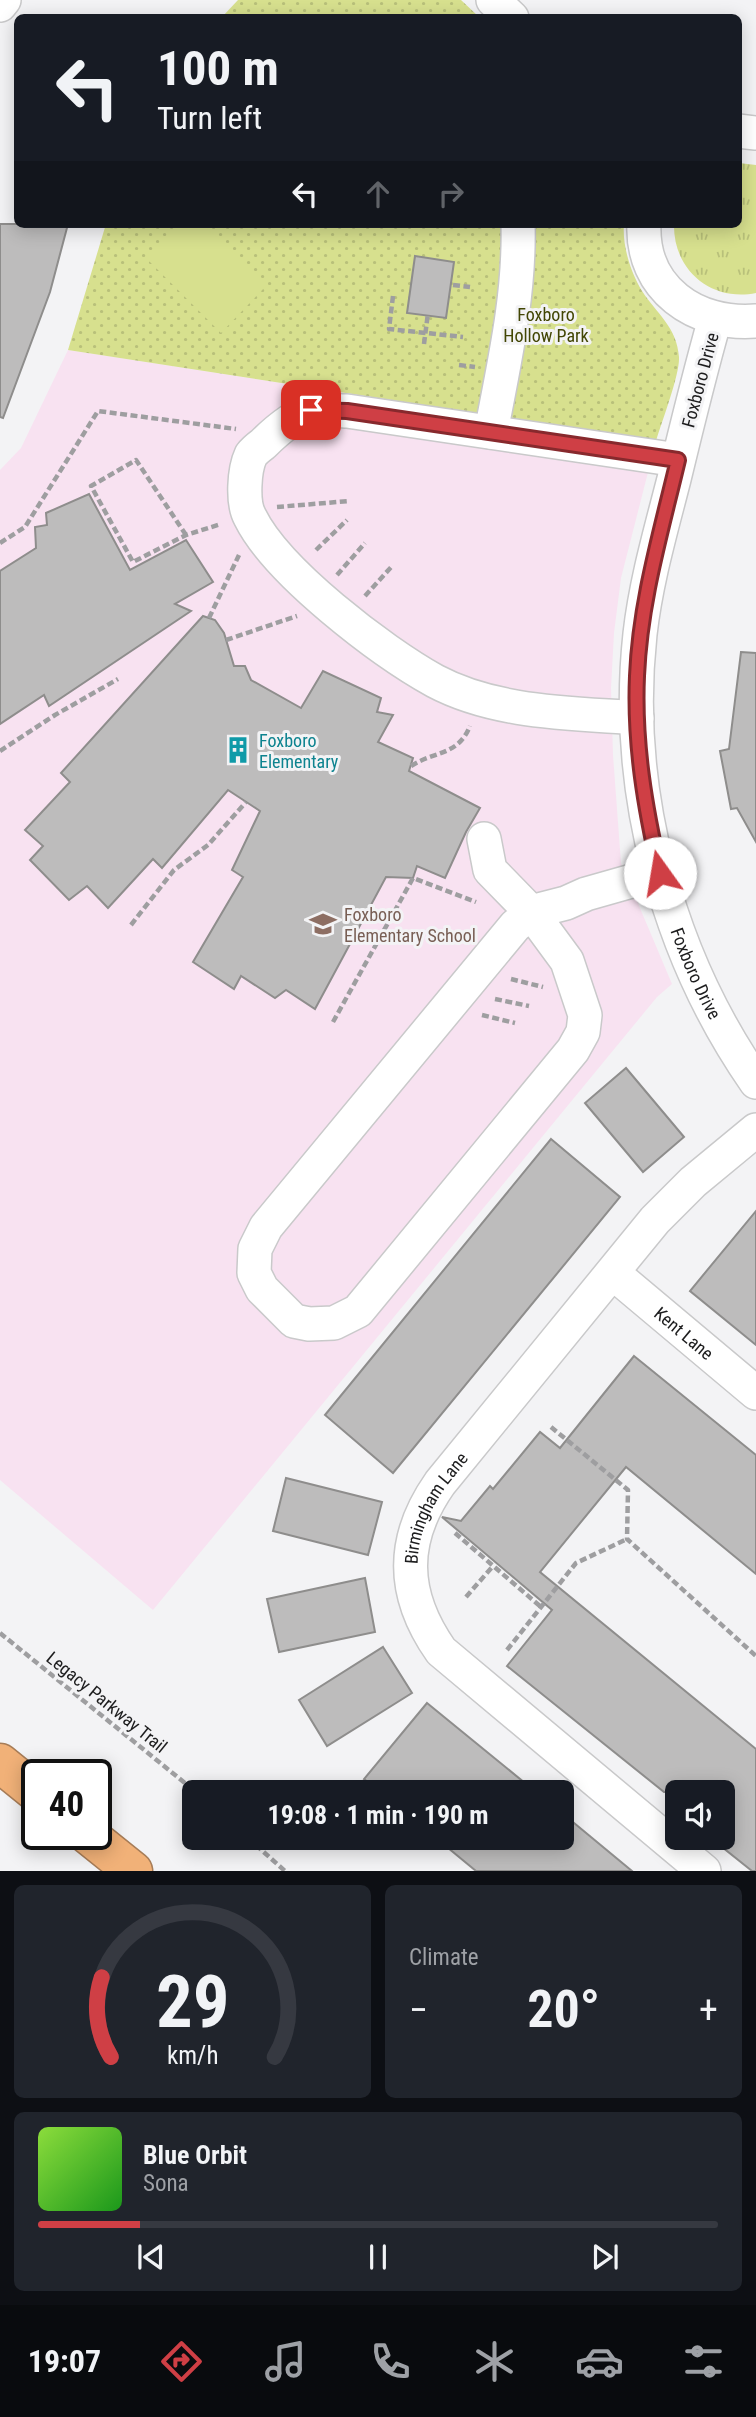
<!DOCTYPE html>
<meta charset="utf-8">
<style>
:root{--surface:#171b24;--page:#20242c;--text:#f1f3f6;--muted:#9ea1a6;--line:#363941;--accent:#cf3f45}
body{margin:0;font-family:"Roboto Condensed",sans-serif;background:var(--page);color:var(--text);height:100vh;display:flex;flex-direction:column;font-size:26px;white-space:nowrap}
*{box-sizing:border-box;margin:0}
p{font-size:23px;color:var(--muted)}
.icon{flex:none;width:38px;height:38px;fill:none;stroke:currentColor;stroke-width:2;stroke-linecap:round;stroke-linejoin:round}
.map{position:relative;height:1871px;overflow:hidden}
.side{display:flex;flex-direction:column;gap:14px;padding:14px;background:#0d0f14;flex:1}
.side>*{flex:none}
.guide{position:absolute;left:14px;top:14px;width:728px;height:214px;border-radius:10px;box-shadow:0 4px 18px #0003;background:#171b24;color:var(--text);overflow:hidden}
.buttons{position:absolute;left:665px;top:1780px;display:grid;gap:14px}
.buttons a{display:grid;place-items:center;width:70px;height:70px;border-radius:10px;background:var(--surface);box-shadow:0 4px 18px #0003;font-size:35px}
.speed{position:absolute;left:21px;top:1759px;display:flex;gap:14px;font-size:35px;font-weight:700;text-align:center}
.speed>*{display:grid;place-content:center;width:91px;height:91px;border-radius:50%;background:var(--surface);box-shadow:0 4px 18px #0003;line-height:1}
.speed .limit{border:4px solid #111;border-radius:10px;background:#fff;color:#111}
.pin{position:absolute;display:grid;place-items:center;width:60px;height:60px;color:#fff;margin:-30px;border-radius:14px;box-shadow:0 4px 10px #0006}
.me{position:absolute;width:77px;margin:-38px;rotate:347deg;stroke-linejoin:round;filter:drop-shadow(0 0 5px #0008)}
.turn{display:flex;align-items:center;gap:24px;height:147px;padding:0 28px;font-size:32px}
.turn .icon{width:91px;height:91px;stroke-width:2.5}
.turn b{display:block;font-size:49px;line-height:60px}
.lanes{display:flex;align-items:center;height:66px;padding:0 28px;background:#0003;justify-content:center;gap:35px;direction:ltr}
.lanes .off{opacity:.35}
.big{font-size:52px;font-weight:700;line-height:1.1}
.side .card{flex:1;display:flex;flex-direction:column;justify-content:center;gap:10px;min-width:0;padding:0 24px;border-radius:10px;background:var(--page)}
.side .dial{align-items:center;gap:0}
.dial svg{height:182px;overflow:visible;fill:none;stroke:var(--line);stroke-width:7;stroke-linecap:round;text-anchor:middle}
.dial text{fill:var(--text);stroke:none}
.song{display:flex;align-items:center;gap:21px}
.cover{width:84px;height:84px;border-radius:10px;background:linear-gradient(135deg,hsl(90 70% 55%),hsl(120 70% 35%))}
.played{height:7px;border-radius:4px;background:linear-gradient(90deg,var(--accent) 15%,var(--line) 15%)}
.keys{display:flex;justify-content:space-around;direction:ltr}
.heat{display:flex;justify-content:space-between;align-items:center;font-size:38px;direction:ltr}
.side .tiles{flex:1;display:grid;gap:14px;grid-template-columns:1fr 1fr}
.card:last-child{grid-column:span 2}
.trip{position:absolute;left:182px;top:1780px;width:392px;height:70px;border-radius:10px;background:var(--surface);box-shadow:0 4px 18px #0003;font-weight:700;line-height:70px;text-align:center}
.tab-bar{display:flex;height:112px;justify-content:space-around;align-items:center;background:#090b0e;color:var(--muted)}
.tab-bar .icon{width:49px;height:49px}
.tab-bar .current{color:var(--accent)}
.tab-bar b{font-size:32px;color:var(--text)}
.map>svg:first-child{display:block}
.education{fill:#f8e2f1}
.grass{fill:url(#grass-tufts)}
.park{fill:url(#park-dots)}
.pitch{fill:#d7e08e}
.building{fill:#bdbcbc;stroke:#8e8d8c;stroke-width:2}
.lines{fill:none;stroke-linecap:round;stroke-linejoin:round}
.minor-casing{stroke:#c9c9ca;stroke-width:36}
.highway-casing{stroke:#a77d58;stroke-width:41}
.path{stroke:#9e9ea0;stroke-width:4.5;stroke-dasharray:7 3.5;stroke-linecap:butt}
.minor{stroke:#fff;stroke-width:33}
.highway{stroke:#f1b178;stroke-width:38}
.route-casing{stroke:#87292d;stroke-width:18}
.route{stroke:#cf3f45;stroke-width:12}
.labels{text-anchor:middle;dominant-baseline:central;stroke-width:6;stroke-linejoin:round;paint-order:stroke}
.park-label{font-size:18px;fill:#424604;stroke:#f3f3f5}
.street-label{font-size:18px;fill:#1d1d1e;stroke:#f3f3f5}
.culture-label{font-size:18px;fill:#0d838f;stroke:#f3f3f5;text-anchor:start}
.education-label{font-size:18px;fill:#785e54;stroke:#f3f3f5;text-anchor:start}
</style>
<div class="map">
<svg width="756" height="1871" viewBox="0 0 756 1871">
<defs>
<pattern id="grass-tufts" width="24" height="20" patternUnits="userSpaceOnUse" patternTransform="scale(1.75)"><rect width="24" height="20" fill="#d7e08e"/><path d="M3 7l-1-3M5 7V3M7 7l1-3M15 17l-1-3M17 17v-4M19 17l1-3" fill="none" stroke="#b8c07a"/></pattern>
<pattern id="park-dots" width="8" height="8" patternUnits="userSpaceOnUse" patternTransform="scale(1.75)"><rect width="8" height="8" fill="#d7e08e"/><path d="M2 2h.1M6 6h.1" fill="none" stroke="#b8c07a" stroke-width="1.8" stroke-linecap="round"/></pattern>
</defs>
<rect width="100%" height="100%" fill="#f3f3f5"/>
<polygon class="education" points="68,350 656,441 621,578 614,633 611,688 613,755 621,863 672,984 657,997 153,1610 0,1480 0,470 21,448"/>
<path class="grass" d="M739,163L756,165V293C711,302 673,270 674,224H738Z"/>
<g class="park">
<polygon points="238,0 461,0 479,17 222,17"/>
<path d="M106,224H624C622,246 631,273 642,291C657,314 677,327 679,357C680,374 662,421 656,441L68,350Z"/>
</g>
<polygon class="pitch" points="182,224 202,224 268,284 221,333 147,259"/>
<g class="building">
<polygon points="0,224 68,224 50,292 3,418 0,417"/>
<polygon points="415,256 454,262 446,318 407,313"/>
<polygon points="89,494 130,570 186,540 213,582 175,604 191,611 49,706 44,695 0,724 0,571 36,548 35,527 47,525 46,513"/>
<polygon points="203,616 215,620 224,633 234,666 245,666 251,680 301,708 323,671 381,698 377,712 393,715 378,742 413,758 409,771 480,808 466,832 445,878 417,866 413,878 386,877 315,1009 286,990 275,998 241,976 234,989 193,962 243,877 232,870 260,811 228,790 162,868 153,859 108,908 87,886 69,900 30,860 43,846 25,830 70,782 61,773"/>
<polygon points="741,652 756,653 756,842 737,808 731,809 720,751 729,749"/>
<polygon points="626,1068 684,1137 643,1172 585,1103"/>
<polygon points="551,1139 620,1197 393,1473 325,1415"/>
<polygon points="756,1211 756,1345 690,1291"/>
<polygon points="634,1356 756,1455 756,1574 626,1467 540,1572 756,1749 756,1871 752,1871 722,1847 725,1843 723,1841 723,1792 664,1792 507,1666 552,1610 442,1517 461,1521 490,1486 493,1489 540,1432 560,1448"/>
<polygon points="286,1478 382,1502 368,1555 273,1531"/>
<polygon points="365,1578 375,1632 279,1652 267,1599"/>
<polygon points="383,1647 412,1693 327,1746 299,1700"/>
<polygon points="427,1703 487,1752 536,1792 380,1792 364,1779"/>
<polygon points="562,1813 632,1871 476,1871 436,1838 562,1838"/>
</g>
<g class="lines">
<defs>
<g id="minor">
<polyline points="493,0 512,18"/>
<polyline points="0,5 4,0"/>
<polyline points="738,131 756,133"/>
<path d="M644,224C641,289 696,326 756,321"/>
<path id="s1" d="M715,319C700,372 687,425 674,479C661,530 646,581 640,634C623,790 667,954 756,1082"/>
<path d="M491,432C504,364 520,294 518,224"/>
<path d="M637,718C570,713 495,713 435,681C381,651 277,572 250,517C242,503 244,470 251,455C254,451 259,447 263,444C276,431 292,417 310,411C320,408 336,411 347,411L678,460"/>
<polyline points="484,839 490,870 531,912 567,961 585,1015 583,1032 573,1050 358,1311 334,1323 309,1324 294,1321 262,1289 254,1273 255,1249 266,1227 515,926 531,912 566,903 586,894 660,873"/>
<path id="s2" d="M613,1273L756,1393"/>
<path id="s3" d="M704,1871L441,1651C401,1594 400,1540 440,1483L655,1220L693,1182L756,1130"/>
</g>
<g id="highway">
<polyline points="0,1763 37,1793"/>
<polyline points="87,1834 133,1871"/>
</g>
</defs>
<use href="#minor" class="minor-casing"/>
<use href="#highway" class="highway-casing"/>
<g class="path">
<polyline points="453,285 470,287"/>
<polyline points="393,296 389,329 463,337"/>
<polyline points="424,344 428,313"/>
<polyline points="459,365 475,367"/>
<polyline points="277,507 349,501"/>
<polyline points="186,535 136,460 91,486 133,562 186,535 221,524"/>
<polyline points="0,543 25,527 98,411 236,429"/>
<polyline points="316,550 347,520"/>
<polyline points="337,575 365,543"/>
<polyline points="365,596 393,565"/>
<polyline points="209,618 239,555"/>
<polyline points="226,640 297,616"/>
<polyline points="0,751 55,715 118,679"/>
<path d="M411,766C434,751 458,756 470,726"/>
<polyline points="131,925 174,870 208,845 246,802"/>
<polyline points="511,979 543,987"/>
<polyline points="495,999 529,1006"/>
<polyline points="482,1015 515,1023"/>
<polyline points="333,1022 413,878 476,902"/>
<polyline points="551,1427 628,1490 627,1539 756,1656"/>
<polyline points="455,1533 541,1607"/>
<polyline points="466,1597 493,1566"/>
<polyline points="0,1633 196,1792"/>
<polyline points="507,1650 576,1563 627,1539"/>
<polyline points="248,1838 285,1871"/>
</g>
<use href="#minor" class="minor"/>
<use href="#highway" class="highway"/>
</g>
<g class="lines">
<defs>
<path id="route" d="M311,410L347,411L678,460C661,532 640,602 637,676C634,743 645,808 660,873"/>
</defs>
<use href="#route" class="route-casing"/>
<use href="#route" class="route"/>
</g>
<defs>
<symbol id="building-bare" viewBox="-9 -9 18 18"><path d="M-4-6H4V6H1V3H-1V6H-4ZM-2.5-4.3h1.7v1.8h-1.7ZM.8-4.3h1.7v1.8H.8ZM-2.5-1h1.7V.8h-1.7ZM.8-1h1.7V.8H.8Z" fill="#0f9aa8" stroke="#f3f3f5" stroke-width="2.5" paint-order="stroke"/></symbol>
<symbol id="school-bare" viewBox="-9 -9 18 18"><path d="M0-5L7-2L0 1L-7-2ZM-4 1L0 2.5L4 1V4Q0 6-4 4Z" fill="#8d6e63" stroke="#f3f3f5" stroke-width="2.5" paint-order="stroke"/></symbol>
</defs>
<g fill-rule="evenodd">
<use href="#building-bare" x="219" y="731" width="38" height="38"/>
<use href="#school-bare" x="304" y="905" width="38" height="38"/>
</g>
<g class="labels">
<g class="park-label">
<text x="546" y="314">Foxboro<tspan x="546" dy="21">Hollow Park</tspan></text>
</g>
<g class="street-label">
<text transform="translate(700 380) rotate(-75)">Foxboro Drive</text>
<text stroke="none"><textPath href="#s1" startOffset="672">Foxboro Drive</textPath></text>
<text stroke="none"><textPath href="#s2" startOffset="93">Kent Lane</textPath></text>
<text stroke="none"><textPath href="#s3" startOffset="499">Birmingham Lane</textPath></text>
<text transform="translate(107 1702) rotate(39)">Legacy Parkway Trail</text>
</g>
<g class="culture-label">
<text x="259" y="740">Foxboro<tspan x="259" dy="21">Elementary</tspan></text>
</g>
<g class="education-label">
<text x="344" y="914">Foxboro<tspan x="344" dy="21">Elementary School</tspan></text>
</g>
</g>
</svg>
<div class="buttons">
<a><svg class="icon" aria-label="sound" viewBox="0 0 24 24"><path d="M4 9h4l5-4v14l-5-4H4zM17 9q2 3 0 6"/></svg></a>
</div>
<div class="speed"><div class="limit">40</div></div>
<div class="pin" style="left:311px;top:410px;background:#d93025"><svg class="icon" aria-label="arrive" viewBox="0 0 24 24"><path d="M6 21V4h12l-3 4 3 4H6"/></svg></div>
<svg class="me" style="left:660px;top:873px" viewBox="-20 -20 40 40"><circle r="19" fill="#fff"/><path d="M0-13L10 11 0 6-10 11z" fill="#cf3f45"/></svg>
<div class="trip">19:08 · 1 min · 190 m</div>
<div class="guide">
<div class="turn"><svg class="icon" aria-label="left" viewBox="0 0 24 24"><path d="M17 20v-9H6M10 6l-5 5 5 5"/></svg><div><b>100 m</b>Turn left</div></div>
<div class="lanes"><svg class="icon" aria-label="left" viewBox="0 0 24 24"><path d="M17 20v-9H6M10 6l-5 5 5 5"/></svg><svg class="icon off" aria-label="ahead" viewBox="0 0 24 24"><path d="M12 20V5M6 11l6-6 6 6"/></svg><svg class="icon off" aria-label="right" viewBox="0 0 24 24"><path d="M7 20v-9h11M14 6l5 5-5 5"/></svg></div>
</div>
</div>
<section class="side">
<div class="tiles">
<div class="card dial"><svg viewBox="0 0 100 80">
<path d="M14 69A42 42 0 1 1 86 69"/>
<path d="M14 69A42 42 0 0 1 10 34" stroke="#cf3f45"/>
<text x="50" y="56" font-size="32" font-weight="700">29</text>
<text x="50" y="72" font-size="11">km/h</text>
</svg></div>
<div class="card"><p>Climate</p>
<div class="heat"><a>−</a><b class="big">20°</b><a>+</a></div>
</div>
<div class="card">
<div class="song"><i class="cover"></i><div><b>Blue Orbit</b><p>Sona</p></div></div>
<div class="played"></div>
<div class="keys"><svg class="icon" aria-label="previous" viewBox="0 0 24 24"><path d="M18 5L8 12l10 7zM5 5v14"/></svg><svg class="icon" aria-label="pause" viewBox="0 0 24 24"><path d="M8 5v14M16 5v14"/></svg><svg class="icon" aria-label="next" viewBox="0 0 24 24"><path d="M6 5l10 7-10 7zM19 5v14"/></svg></div>
</div>
</div>
</section>
<nav class="tab-bar">
<b>19:07</b>
<svg class="icon current" aria-label="directions" viewBox="0 0 24 24"><path d="M12 3l9 9-9 9-9-9zM9 14v-3h6M13 9l2 2-2 2"/></svg>
<svg class="icon" aria-label="music" viewBox="0 0 24 24"><path d="M9 18V5l10-2v13"/><circle cx="6" cy="18" r="3"/><circle cx="16" cy="16" r="3"/></svg>
<svg class="icon" aria-label="phone" viewBox="0 0 24 24"><path d="M5 4h4l2 5-3 2q2 4 5 5l2-3 5 2v4C11 20 4 13 5 4z"/></svg>
<svg class="icon" aria-label="climate" viewBox="0 0 24 24"><path d="M12 3v18M4 7l16 10M4 17L20 7"/></svg>
<svg class="icon" aria-label="car" viewBox="0 0 24 24"><path d="M5 17H2v-5l4-1 3-4h7l3 4 3 1v5h-3M9 17h6M6 11h13"/><circle cx="7" cy="17" r="2"/><circle cx="17" cy="17" r="2"/></svg>
<svg class="icon" aria-label="filters" viewBox="0 0 24 24"><path d="M4 7h16M4 17h16"/><circle cx="9" cy="7" r="2"/><circle cx="15" cy="17" r="2"/></svg>
</nav>
